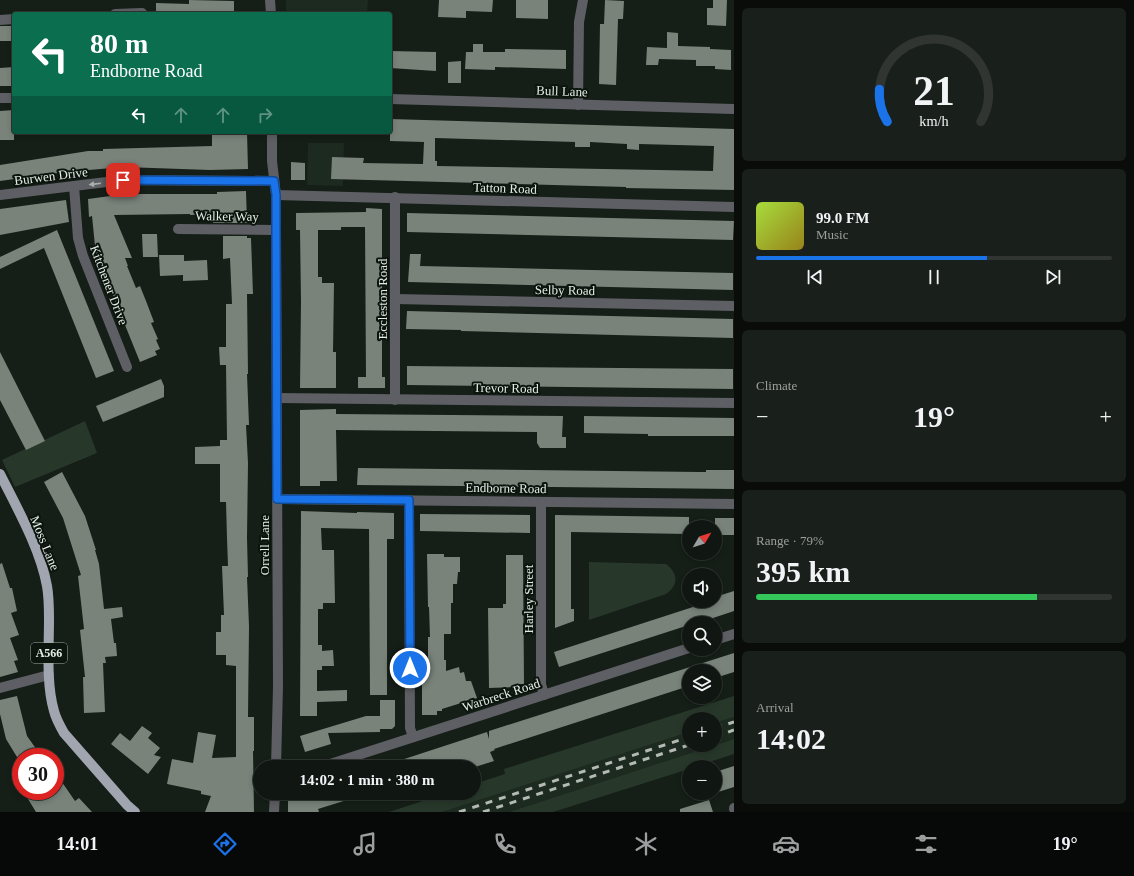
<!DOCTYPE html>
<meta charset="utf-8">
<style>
:root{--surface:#101611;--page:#191f1a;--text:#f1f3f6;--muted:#9c9f9f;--line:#303531;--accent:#1a73e8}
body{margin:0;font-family:"Times New Roman",serif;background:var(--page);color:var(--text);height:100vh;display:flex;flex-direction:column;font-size:15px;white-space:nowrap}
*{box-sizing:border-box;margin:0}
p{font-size:13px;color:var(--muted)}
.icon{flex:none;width:22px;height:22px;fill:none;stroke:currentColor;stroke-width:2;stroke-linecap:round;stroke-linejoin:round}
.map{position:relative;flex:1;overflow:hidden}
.details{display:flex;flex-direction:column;gap:8px;padding:8px;background:#090c09;width:400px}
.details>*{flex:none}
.top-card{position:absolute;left:12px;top:12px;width:380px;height:122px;border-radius:4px;box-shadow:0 2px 6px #0003,0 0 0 1px var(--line);background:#0b6e4f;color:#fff;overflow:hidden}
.needle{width:26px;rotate:51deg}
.fabs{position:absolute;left:682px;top:520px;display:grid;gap:8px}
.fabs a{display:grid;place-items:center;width:40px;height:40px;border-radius:50%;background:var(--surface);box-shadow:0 2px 6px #0003,0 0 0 1px var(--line);font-size:20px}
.speed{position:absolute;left:12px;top:748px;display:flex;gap:8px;font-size:20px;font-weight:700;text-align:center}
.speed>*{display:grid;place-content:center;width:52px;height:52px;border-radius:50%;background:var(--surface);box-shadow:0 2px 6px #0003,0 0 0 1px var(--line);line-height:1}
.speed .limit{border:6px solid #d22;background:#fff;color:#111}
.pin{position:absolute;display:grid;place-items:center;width:34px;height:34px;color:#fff;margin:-17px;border-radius:8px;box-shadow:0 2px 6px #0006}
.me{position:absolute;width:44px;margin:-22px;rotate:0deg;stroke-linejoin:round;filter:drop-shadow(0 0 3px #0008)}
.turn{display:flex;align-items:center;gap:14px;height:84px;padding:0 12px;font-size:18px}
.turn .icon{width:52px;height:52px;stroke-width:2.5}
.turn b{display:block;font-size:28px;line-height:34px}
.lanes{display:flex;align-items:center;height:38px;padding:0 12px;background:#0003;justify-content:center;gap:20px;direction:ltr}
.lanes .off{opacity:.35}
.big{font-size:30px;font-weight:700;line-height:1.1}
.details .tile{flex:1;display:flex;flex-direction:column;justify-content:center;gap:6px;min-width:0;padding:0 14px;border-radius:6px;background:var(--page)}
.details .dial{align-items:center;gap:0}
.dial svg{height:104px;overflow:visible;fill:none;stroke:var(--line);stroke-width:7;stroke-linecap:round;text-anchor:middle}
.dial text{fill:var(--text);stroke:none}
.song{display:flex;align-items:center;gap:12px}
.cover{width:48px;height:48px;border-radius:6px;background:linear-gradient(135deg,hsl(80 70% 55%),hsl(50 70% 35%))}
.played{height:4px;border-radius:2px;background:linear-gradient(90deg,var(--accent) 65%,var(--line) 65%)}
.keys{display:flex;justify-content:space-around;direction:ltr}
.heat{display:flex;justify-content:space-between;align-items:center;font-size:22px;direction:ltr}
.charge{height:6px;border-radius:3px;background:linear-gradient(90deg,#34c759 79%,var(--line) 0)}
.trip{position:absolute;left:253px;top:760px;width:228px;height:40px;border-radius:20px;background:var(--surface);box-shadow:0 2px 6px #0003,0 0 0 1px var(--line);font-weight:700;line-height:40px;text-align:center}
.dock{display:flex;height:64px;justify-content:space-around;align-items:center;background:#060907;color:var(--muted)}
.dock .icon{width:28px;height:28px}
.dock .active{color:var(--accent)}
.dock b{font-size:18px;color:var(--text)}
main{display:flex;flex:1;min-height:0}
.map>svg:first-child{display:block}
.built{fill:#1d2a1f}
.green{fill:#27382a}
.building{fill:#79837a;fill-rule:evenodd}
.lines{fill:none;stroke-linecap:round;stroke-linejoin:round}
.minor{stroke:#5e5f64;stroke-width:10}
.major{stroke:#a1a5af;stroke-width:10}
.rail{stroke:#b3bab4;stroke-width:3;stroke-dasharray:7 7;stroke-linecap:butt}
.oneway{fill:#a9adac}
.route-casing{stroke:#114b97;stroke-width:10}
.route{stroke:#1a73e8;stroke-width:7}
.labels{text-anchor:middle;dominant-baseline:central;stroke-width:4;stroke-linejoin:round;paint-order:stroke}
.shield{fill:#0c140e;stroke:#a5aba6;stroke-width:1}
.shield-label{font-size:12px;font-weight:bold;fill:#e6ece7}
.street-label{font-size:13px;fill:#e6ece7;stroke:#0c140e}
</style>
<main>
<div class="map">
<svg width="734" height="812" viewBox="0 0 734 812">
<rect width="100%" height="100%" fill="#151e17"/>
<g class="built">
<polygon points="286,0 368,0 367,14 286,14"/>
<polygon points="308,143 344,143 343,186 307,185"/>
<polygon points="734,717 734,739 509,812 442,812 689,732 689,745 715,745 715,723"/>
</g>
<g class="green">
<polygon points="85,421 97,453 15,487 2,460"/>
<path d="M589,562L666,564C678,573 679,585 666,594L589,620Z"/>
<polygon points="734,696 734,717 715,723 715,719 689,719 689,732 442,812 389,812 447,793 474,793 474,784 505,774 504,769"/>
<polygon points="734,739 734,754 694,767 689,767 689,769 553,812 509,812"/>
</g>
<g class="building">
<polygon points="189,0 234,1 234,14 156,14 156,3 189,4"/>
<polygon points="439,0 493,0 492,12 466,11 466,18 438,17"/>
<polygon points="516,0 548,0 548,19 516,18"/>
<polygon points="605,0 624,1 623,19 618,19 616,85 599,84 600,24 604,24"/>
<polygon points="713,0 727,0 726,26 707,25 707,8 713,8"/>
<rect x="0" y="26" width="14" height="15"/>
<polygon points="667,32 678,33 678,46 710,47 710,49 731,50 731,70 715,69 715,66 696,66 696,60 659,59 658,65 646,65 647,47 667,48"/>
<polygon points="473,44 483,44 483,52 505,52 505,49 566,50 566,69 495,67 495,70 465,69 466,52 473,52"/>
<polygon points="390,51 436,52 436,71 390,68"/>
<polygon points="461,61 461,83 448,83 448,62"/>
<polygon points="14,67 14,86 0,86 0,68"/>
<polygon points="14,110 14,140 0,140 0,111"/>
<path d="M390,119L734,129V190L626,188V187L331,179L332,157L364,158L363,163L423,164L424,142L390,141ZM435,138L575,142V147H590V142L627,144V149L639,150V144L714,146L713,171L437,166V161H435Z"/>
<polygon points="212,132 247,132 248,169 210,170 124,167 65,172 0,181 0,165 88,151 103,151 103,149 212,146"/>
<polygon points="291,162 305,163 305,180 291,180"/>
<polygon points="246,191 247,223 213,223 213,214 190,215 190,214 114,215 132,258 125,258 128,266 127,266 136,288 140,286 146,301 154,322 151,323 158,339 156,340 160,349 155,351 157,355 140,362 93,246 95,246 92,216 89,217 88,199 125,194 217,194 217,192"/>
<polygon points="66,200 69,222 0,235 0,209"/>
<polygon points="366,208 382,209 382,377 385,377 385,388 358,388 358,377 366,377 365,227 341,227 341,230 318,230 318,277 322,277 322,283 334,283 333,352 336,352 336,388 300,388 301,301 300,230 296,230 296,213 366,212"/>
<polygon points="407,213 734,221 733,240 407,232"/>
<polygon points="57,230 114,371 96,378 44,248 0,269 0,257"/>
<polygon points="142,234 157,234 158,257 143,257"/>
<polygon points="223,236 247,236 247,238 251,238 253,294 247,294 248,374 247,374 249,425 246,425 248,463 247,538 248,577 247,577 249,626 248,717 254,717 254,751 253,751 254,812 205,812 211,796 201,794 201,791 167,784 172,759 193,763 198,732 216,735 212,758 236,757 236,666 226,665 226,655 216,655 216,632 221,632 221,615 224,615 222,566 228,566 227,538 226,502 220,502 220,464 195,464 195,447 220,446 220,440 227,440 226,365 220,365 219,347 226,347 226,304 232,304 230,258 223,259"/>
<polygon points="410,254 421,254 420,266 592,270 733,273 733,290 408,282"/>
<polygon points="159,255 184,255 184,261 207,260 208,280 183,281 183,275 160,276"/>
<polygon points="407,311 733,319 733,338 461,331 461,330 406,329"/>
<polygon points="0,352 45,441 26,450 0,400"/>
<polygon points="407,366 733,369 733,389 407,385"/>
<polygon points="161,379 164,386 164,397 103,422 96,406"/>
<polygon points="336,409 336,414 563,416 562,437 566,437 566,448 540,448 537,443 537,432 336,430 337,481 320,481 320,486 300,486 300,410"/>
<polygon points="584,416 734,418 734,436 648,436 648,434 584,433"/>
<polygon points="358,468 700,472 706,472 706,470 734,470 734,489 357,485"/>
<polygon points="62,472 85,516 96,550 95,550 99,564 104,609 122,607 123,617 111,619 114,643 116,643 117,656 105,657 106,663 103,663 105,712 84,713 83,677 85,677 80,630 84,629 78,576 81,575 63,518 44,482"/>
<polygon points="301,511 357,513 357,512 394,513 394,539 387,539 387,695 370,695 369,529 321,528 322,550 334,550 335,603 323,603 323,609 318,609 318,645 322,645 322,651 333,650 334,666 322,666 322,670 317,670 317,691 347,690 347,701 317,702 317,716 300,716"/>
<polygon points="420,514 530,515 530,533 420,531"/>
<polygon points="555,515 689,517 689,534 571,532 571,609 574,609 574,621 555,628"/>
<rect x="715" y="518" width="19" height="17"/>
<polygon points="427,554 444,554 444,557 460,557 460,572 458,572 457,584 453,584 453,603 451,603 451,634 444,634 444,660 446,660 446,671 459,667 460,673 464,672 466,681 471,681 477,698 442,709 442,711 437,711 437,715 422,715 422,670 421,670 421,660 428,660 428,637 430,637 429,607 428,607"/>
<polygon points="506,555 523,555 524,684 515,684 515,687 489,688 488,608 503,608 503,604 506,604"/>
<polygon points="2,563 10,588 12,588 17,611 11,613 19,635 10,638 18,660 14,661 18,672 0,677 0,564"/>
<polygon points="734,591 734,611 698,623 689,623 689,625 559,667 554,652 693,607 692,604 701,601 715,601 715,597"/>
<polygon points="734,653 734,672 715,678 715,671 689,671 689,686 494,749 495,750 490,752 494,761 475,767 387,767 386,765 487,732 489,739 489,731"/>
<polygon points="17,696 27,736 42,757 17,757 6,739 0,714 0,700"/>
<polygon points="380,700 395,700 395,726 392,729 380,729 380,732 328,733 331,744 305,752 300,736 366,716 380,716"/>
<polygon points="142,726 152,733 148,738 160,748 154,755 161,757 148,774 111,744 120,733 130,741"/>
<polygon points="734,766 734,787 715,793 715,772"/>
<polygon points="55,772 75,801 79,798 92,812 36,812 28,799 42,791 55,791"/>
<polygon points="288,793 362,793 363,795 318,809 319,812 288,812"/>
<polygon points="709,800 713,812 680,812 680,809"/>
</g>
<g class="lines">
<g class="minor">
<polyline points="270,0 271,14"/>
<polyline points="115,14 142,13 142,14"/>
<polyline points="0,20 14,19"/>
<polyline points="0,98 14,98"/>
<polyline points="390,99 734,109"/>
<polyline points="578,105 579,22 583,0"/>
<polyline points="272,132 272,161 276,195 276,230 278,686 276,767"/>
<polyline points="74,186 78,238 83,256 127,367"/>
<polyline points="0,195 123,180 274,181"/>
<polyline points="276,195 734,207"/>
<polyline points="178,229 276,230"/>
<polyline points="395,299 734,306"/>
<polyline points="277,398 734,403"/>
<polyline points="395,400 395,197"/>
<polyline points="277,499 734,504"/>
<polyline points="409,500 410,728 413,737"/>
<polyline points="541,502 541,684 544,695"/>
<polyline points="715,640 734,634"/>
<polyline points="0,688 49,675"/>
<polyline points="321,767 689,648"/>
<polyline points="734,808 734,809"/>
<polyline points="274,812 275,793"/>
</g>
<path class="major" d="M0,474C17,508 40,548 47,586C49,597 49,608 49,620C49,647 46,684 54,711C56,719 60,726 64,733L127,805L135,812"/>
<g class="rail">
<polyline points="715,728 734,722"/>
<polyline points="715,737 734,730"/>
<polyline points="459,812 689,737"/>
<polyline points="483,812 689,745"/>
</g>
</g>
<defs><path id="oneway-solid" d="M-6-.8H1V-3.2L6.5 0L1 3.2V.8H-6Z"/></defs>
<use class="oneway" href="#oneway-solid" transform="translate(95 184) rotate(173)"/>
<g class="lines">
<defs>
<polyline id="route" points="123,180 274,181 276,195 276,230 277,499 409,500 410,668"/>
</defs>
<use href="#route" class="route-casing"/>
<use href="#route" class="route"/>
</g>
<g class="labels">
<rect class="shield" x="31" y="643" width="36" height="20" rx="3"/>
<g class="shield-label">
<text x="49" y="653">A566</text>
</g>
<g class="street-label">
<text transform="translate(562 91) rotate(2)">Bull Lane</text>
<text transform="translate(51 176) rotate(-7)">Burwen Drive</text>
<text transform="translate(505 188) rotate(2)">Tatton Road</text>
<text transform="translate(227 216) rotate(1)">Walker Way</text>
<text transform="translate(109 285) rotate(69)">Kitchener Drive</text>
<text transform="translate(565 290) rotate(1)">Selby Road</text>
<text transform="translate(382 299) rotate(-90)">Eccleston Road</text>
<text transform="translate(506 388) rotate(1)">Trevor Road</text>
<text transform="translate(506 488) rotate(1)">Endborne Road</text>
<text transform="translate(45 543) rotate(68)">Moss Lane</text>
<text transform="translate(264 545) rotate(-90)">Orrell Lane</text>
<text transform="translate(528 599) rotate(-90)">Harley Street</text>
<text transform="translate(501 695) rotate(-18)">Warbreck Road</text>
</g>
</g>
</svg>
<div class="fabs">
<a><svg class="needle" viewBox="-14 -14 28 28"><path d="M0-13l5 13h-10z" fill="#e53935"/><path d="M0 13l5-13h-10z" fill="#9c9f9f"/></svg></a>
<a><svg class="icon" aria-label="sound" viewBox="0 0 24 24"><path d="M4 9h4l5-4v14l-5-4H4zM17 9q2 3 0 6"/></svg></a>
<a><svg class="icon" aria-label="search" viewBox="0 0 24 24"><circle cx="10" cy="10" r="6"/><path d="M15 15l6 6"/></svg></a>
<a><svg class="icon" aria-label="layers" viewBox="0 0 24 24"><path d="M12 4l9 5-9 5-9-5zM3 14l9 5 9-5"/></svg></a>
<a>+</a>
<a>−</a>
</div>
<div class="speed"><div class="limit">30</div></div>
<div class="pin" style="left:123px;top:180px;background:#d93025"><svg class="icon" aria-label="arrive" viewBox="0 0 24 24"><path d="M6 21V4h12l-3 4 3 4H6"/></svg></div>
<svg class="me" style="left:410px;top:668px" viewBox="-20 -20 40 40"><circle r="17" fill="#1a73e8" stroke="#fff" stroke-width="3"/><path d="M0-11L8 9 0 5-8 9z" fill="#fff"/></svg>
<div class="trip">14:02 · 1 min · 380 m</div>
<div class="top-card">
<div class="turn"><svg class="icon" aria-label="left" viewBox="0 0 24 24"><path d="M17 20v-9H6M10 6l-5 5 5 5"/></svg><div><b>80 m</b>Endborne Road</div></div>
<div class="lanes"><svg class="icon" aria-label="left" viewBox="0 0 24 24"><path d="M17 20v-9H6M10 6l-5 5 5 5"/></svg><svg class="icon off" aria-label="ahead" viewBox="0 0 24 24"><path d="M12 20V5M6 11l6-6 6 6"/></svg><svg class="icon off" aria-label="ahead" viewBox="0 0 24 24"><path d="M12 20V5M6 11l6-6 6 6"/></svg><svg class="icon off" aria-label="right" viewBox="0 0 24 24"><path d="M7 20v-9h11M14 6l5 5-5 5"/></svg></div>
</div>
</div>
<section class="details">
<div class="tile dial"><svg viewBox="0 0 100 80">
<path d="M14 69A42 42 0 1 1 86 69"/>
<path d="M14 69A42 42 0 0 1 8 44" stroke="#1a73e8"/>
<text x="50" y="56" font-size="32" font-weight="700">21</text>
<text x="50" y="72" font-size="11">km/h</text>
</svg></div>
<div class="tile">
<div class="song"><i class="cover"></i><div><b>99.0 FM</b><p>Music</p></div></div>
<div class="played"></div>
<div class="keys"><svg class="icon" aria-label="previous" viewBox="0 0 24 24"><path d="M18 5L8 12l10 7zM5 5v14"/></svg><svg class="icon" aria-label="pause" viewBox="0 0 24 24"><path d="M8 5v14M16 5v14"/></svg><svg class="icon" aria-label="next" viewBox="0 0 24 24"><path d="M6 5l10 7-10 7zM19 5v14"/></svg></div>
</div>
<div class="tile"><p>Climate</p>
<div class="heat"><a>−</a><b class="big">19°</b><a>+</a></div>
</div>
<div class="tile"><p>Range · 79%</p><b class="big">395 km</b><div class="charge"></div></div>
<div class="tile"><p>Arrival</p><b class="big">14:02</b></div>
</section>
</main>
<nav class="dock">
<b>14:01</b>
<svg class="icon active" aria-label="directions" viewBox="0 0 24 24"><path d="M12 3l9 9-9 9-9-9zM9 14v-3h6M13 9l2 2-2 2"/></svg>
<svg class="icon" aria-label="music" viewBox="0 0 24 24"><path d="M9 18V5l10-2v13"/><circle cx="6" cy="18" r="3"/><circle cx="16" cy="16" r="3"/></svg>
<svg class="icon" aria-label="phone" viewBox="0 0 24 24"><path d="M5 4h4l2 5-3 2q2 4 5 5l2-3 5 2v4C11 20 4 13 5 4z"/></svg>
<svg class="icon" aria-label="climate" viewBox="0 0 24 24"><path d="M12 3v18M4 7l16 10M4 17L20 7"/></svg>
<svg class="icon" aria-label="car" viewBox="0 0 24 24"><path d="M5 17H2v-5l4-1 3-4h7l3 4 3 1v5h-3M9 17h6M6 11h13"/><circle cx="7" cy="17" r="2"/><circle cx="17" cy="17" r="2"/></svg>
<svg class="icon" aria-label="filters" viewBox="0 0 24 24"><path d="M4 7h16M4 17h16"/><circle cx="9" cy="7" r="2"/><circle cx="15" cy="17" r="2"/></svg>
<b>19°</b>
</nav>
